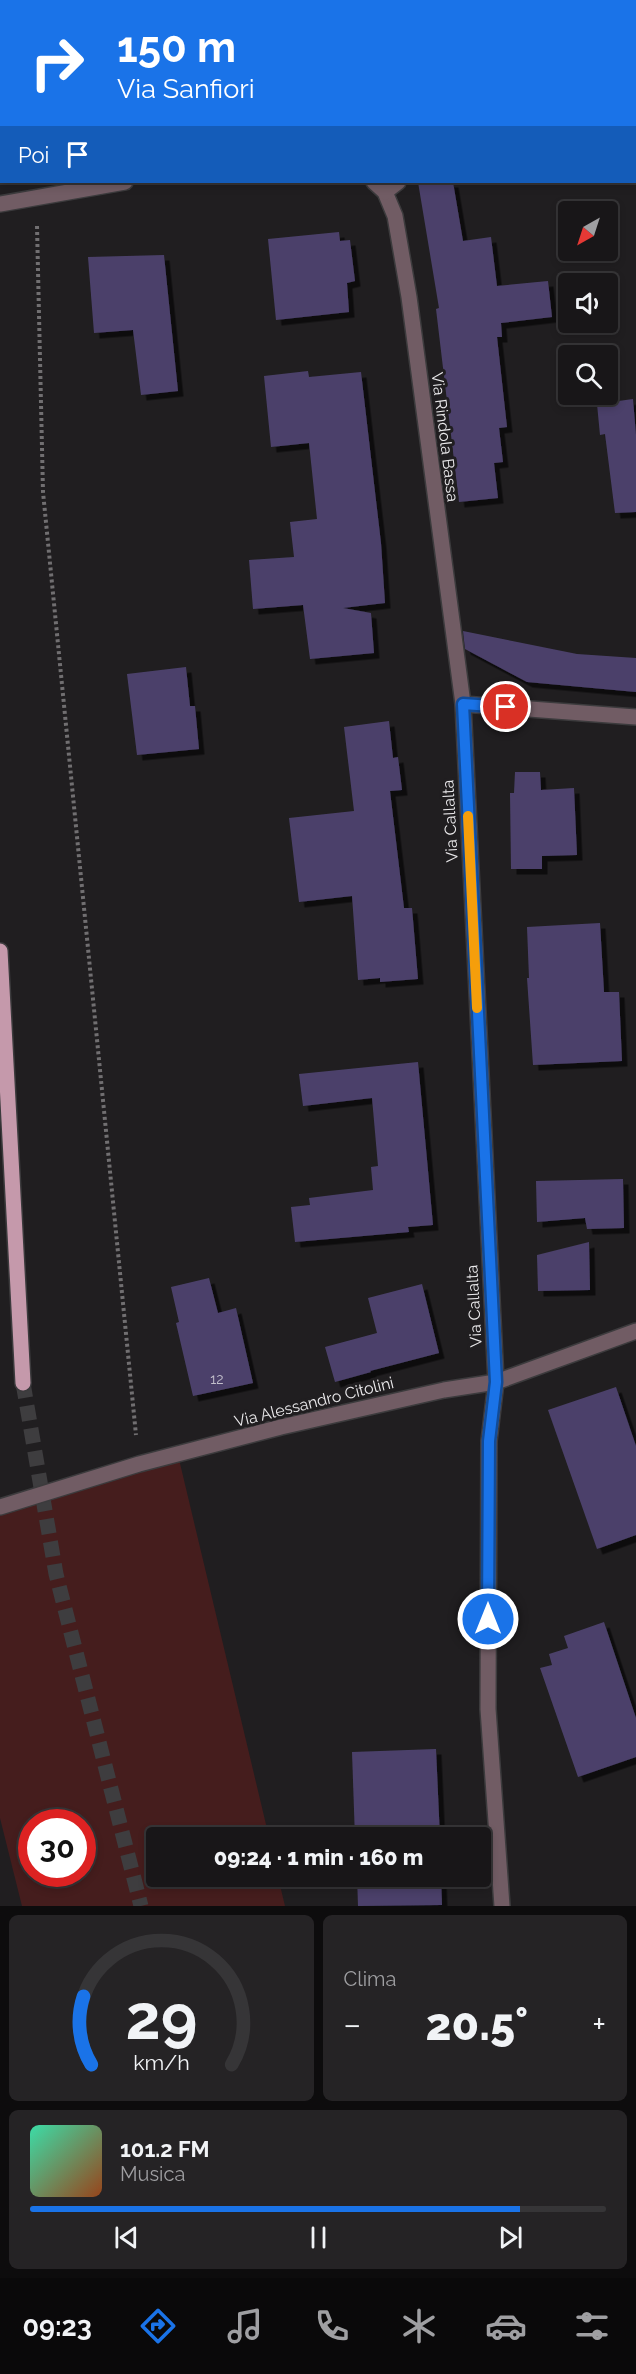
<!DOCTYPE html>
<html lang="it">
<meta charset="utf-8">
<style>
:root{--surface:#181618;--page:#252325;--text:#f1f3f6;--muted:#9f9fa2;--line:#363537;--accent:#1a73e8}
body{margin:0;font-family:Raleway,sans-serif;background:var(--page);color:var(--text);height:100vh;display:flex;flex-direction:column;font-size:22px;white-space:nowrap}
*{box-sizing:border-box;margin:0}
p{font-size:20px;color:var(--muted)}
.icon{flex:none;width:33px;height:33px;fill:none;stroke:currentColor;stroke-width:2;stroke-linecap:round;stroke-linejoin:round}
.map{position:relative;height:1906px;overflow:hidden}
.side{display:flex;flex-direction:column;gap:9px;padding:9px;background:#0d0c0d;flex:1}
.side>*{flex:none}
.banner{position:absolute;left:0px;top:0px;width:636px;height:183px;box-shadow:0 3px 9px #0003,0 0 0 2px var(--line);background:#1a73e8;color:#fff;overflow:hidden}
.needle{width:39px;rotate:219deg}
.buttons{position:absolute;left:558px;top:201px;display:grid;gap:12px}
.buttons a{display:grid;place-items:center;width:60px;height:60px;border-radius:6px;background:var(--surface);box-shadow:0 3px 9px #0003,0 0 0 2px var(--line);font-size:30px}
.speed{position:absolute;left:18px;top:1809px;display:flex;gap:12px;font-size:30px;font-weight:700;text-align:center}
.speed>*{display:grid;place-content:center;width:78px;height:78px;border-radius:50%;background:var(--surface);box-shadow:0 3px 9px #0003,0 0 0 2px var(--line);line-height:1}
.speed .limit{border:9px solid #d22;background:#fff;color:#111}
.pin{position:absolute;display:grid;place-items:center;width:51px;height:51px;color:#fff;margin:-26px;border:3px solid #fff;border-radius:50%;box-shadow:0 2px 6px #0007}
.me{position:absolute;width:66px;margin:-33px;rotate:0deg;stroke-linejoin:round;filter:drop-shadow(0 0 4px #0008)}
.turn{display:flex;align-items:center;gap:21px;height:126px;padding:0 18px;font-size:27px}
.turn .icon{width:78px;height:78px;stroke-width:2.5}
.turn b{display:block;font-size:42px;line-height:51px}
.then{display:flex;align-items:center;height:57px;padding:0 18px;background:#0003;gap:12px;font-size:22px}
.big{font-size:45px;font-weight:800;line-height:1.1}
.side .widget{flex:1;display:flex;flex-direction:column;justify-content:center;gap:9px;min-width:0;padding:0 21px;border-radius:9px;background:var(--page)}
.side .dial{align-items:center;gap:0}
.dial svg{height:156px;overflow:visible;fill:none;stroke:var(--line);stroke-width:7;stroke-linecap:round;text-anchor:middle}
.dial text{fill:var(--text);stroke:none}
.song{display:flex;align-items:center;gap:18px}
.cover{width:72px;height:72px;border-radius:9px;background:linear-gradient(135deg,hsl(160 70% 55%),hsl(20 70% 35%))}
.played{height:6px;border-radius:3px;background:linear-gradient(90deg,var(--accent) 85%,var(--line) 85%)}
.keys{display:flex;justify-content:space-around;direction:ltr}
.heat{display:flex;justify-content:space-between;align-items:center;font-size:33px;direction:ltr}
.side .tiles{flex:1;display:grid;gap:9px;grid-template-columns:1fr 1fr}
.widget:last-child{grid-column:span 2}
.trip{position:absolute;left:146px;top:1827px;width:345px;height:60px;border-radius:6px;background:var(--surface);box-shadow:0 3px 9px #0003,0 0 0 2px var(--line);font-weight:800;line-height:60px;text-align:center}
.dock{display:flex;height:96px;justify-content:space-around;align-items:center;background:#0a090a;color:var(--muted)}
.dock .icon{width:42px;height:42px}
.dock .current{color:var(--accent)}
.dock b{font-size:27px;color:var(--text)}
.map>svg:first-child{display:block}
.green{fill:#451d1d;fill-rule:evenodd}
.building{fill:#4b416a;filter:url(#shadow)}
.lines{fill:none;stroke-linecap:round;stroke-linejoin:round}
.major-tunnel{stroke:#3e3d3f;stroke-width:15;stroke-dasharray:15 8;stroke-linecap:butt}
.minor-casing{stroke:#3c3b3d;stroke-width:18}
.major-casing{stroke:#3c3b3d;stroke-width:18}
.path{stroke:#716f71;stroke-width:4;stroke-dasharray:3 3;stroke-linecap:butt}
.minor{stroke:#715c64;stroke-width:15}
.major{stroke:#c599ab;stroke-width:15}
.route-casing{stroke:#114b97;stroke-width:15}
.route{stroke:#1a73e8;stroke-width:10}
.slow{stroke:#f59e0b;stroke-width:10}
.labels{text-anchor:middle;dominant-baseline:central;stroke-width:6;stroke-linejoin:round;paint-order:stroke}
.number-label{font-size:14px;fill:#c3c0cc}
.street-label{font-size:16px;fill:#ebeaec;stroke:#201e20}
</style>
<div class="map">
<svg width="636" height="1906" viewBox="0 0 636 1906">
<defs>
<filter id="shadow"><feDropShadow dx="5.5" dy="5.5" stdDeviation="0" flood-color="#0009"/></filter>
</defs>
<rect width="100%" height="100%" fill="#201e20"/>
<path class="green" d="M178,1455L269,1837L156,1838V1876L278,1877L285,1906H22L0,1818V1507ZM32,1822H82V1874H32Z"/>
<g class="building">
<polygon points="418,182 453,182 463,241 491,237 497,286 548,281 552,317 501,323 502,337 497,337 507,427 499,428 503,462 494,463 498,498 459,502 436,309 439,308"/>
<polygon points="339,232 340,241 350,240 355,281 347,283 349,312 276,320 268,239"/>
<polygon points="164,255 178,391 141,395 133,330 94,333 88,257"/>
<polygon points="308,371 309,377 361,372 381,543 385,603 343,608 371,613 374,653 310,659 303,605 253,609 249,560 294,557 290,522 317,519 309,443 271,447 264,376"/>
<polygon points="633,399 636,435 636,512 615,513 605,434 600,435 597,404"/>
<polygon points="463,631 577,654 636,658 636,692 527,682 465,649"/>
<polygon points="186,667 190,706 195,706 199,749 137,755 127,674"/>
<polygon points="389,721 393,758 398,757 402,790 390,791 396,841 404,908 412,908 418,979 380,982 380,978 358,980 352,896 299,902 289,818 354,811 344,727"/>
<polygon points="515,772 540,772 541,790 574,788 577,855 542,856 542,869 511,869 510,793 514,793"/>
<polygon points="600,923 604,992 619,992 622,1061 533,1065 527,978 529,978 527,927"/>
<polygon points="418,1062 433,1225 408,1227 409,1232 295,1242 291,1207 310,1205 309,1198 373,1190 371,1167 378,1166 372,1098 303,1106 299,1074"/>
<polygon points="623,1179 624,1228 587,1229 585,1218 537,1222 536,1181"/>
<polygon points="589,1242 590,1290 538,1291 537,1255"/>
<polygon points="209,1278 218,1313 236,1308 253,1383 193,1396 176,1323 179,1322 171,1287"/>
<polygon points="422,1284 439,1353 370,1371 371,1372 335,1382 325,1347 377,1333 368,1298"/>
<polygon points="616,1387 636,1446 636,1535 597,1549 548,1410"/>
<polygon points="604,1622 636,1718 636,1757 578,1777 540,1668 552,1665 549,1654 568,1648 564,1636"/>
<polygon points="436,1749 440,1838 355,1838 352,1752"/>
<polygon points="357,1876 441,1876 442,1905 358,1906"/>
</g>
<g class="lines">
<polyline class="major-tunnel" points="23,1383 56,1574 141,1906"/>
<defs>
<g id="minor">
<polyline points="634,27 636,26"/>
<polyline points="374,182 385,192 395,216 409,297 463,704 496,1382 489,1441 488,1709 502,1906"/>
<polyline points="385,192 398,182"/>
<polyline points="0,204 125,182"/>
<polyline points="463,704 636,717"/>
<polyline points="0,1507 139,1464 281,1427 444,1390 496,1382 636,1331"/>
</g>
<g id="major">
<polyline points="28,2 29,0"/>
<polyline points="0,78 2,74"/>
<polyline points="0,951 23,1383"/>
</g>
</defs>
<use href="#minor" class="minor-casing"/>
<use href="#major" class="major-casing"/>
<g class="path">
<polyline points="112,2 112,0"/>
<polyline points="37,226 43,492 136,1435"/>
</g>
<use href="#minor" class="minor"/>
<use href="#major" class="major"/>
</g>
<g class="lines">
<defs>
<polyline id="route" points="488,1619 489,1441 496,1382 463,704 506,707"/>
</defs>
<use href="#route" class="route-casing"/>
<use href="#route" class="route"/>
<polyline class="slow" points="468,816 477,1008"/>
</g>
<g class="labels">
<g class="number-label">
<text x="217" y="1379">12</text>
</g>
<g class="street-label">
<text transform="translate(445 437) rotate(83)">Via Rindola Bassa</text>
<text transform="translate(450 821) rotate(-93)">Via Callalta</text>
<text transform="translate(474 1306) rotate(-93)">Via Callalta</text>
<text transform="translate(314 1402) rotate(-14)">Via Alessandro Citolini</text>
</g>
</g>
</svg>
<div class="buttons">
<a><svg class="needle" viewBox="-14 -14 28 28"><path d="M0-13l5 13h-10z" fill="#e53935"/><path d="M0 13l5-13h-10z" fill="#9f9fa2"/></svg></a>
<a><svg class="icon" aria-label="sound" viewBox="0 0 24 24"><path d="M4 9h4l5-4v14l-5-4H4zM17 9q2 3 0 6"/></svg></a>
<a><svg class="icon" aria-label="search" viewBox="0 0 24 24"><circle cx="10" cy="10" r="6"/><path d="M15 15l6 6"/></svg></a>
</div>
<div class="speed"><div class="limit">30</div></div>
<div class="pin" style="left:506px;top:707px;background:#d93025"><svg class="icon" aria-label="arrive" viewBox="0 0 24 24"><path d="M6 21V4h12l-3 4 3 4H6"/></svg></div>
<svg class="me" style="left:488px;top:1619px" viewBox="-20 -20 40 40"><circle r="17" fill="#1a73e8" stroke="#fff" stroke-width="3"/><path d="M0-11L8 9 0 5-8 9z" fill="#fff"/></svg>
<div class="trip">09:24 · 1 min · 160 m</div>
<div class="banner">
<div class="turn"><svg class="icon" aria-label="right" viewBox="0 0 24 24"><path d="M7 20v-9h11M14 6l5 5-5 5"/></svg><div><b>150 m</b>Via Sanfiori</div></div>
<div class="then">Poi<svg class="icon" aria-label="arrive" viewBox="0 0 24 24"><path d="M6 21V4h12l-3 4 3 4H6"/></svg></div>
</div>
</div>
<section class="side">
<div class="tiles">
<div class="widget dial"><svg viewBox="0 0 100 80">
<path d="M14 69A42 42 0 1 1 86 69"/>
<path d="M14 69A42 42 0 0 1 10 34" stroke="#1a73e8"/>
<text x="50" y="56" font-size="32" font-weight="700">29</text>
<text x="50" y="72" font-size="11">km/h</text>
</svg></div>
<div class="widget"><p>Clima</p>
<div class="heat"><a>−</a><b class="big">20.5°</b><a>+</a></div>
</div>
<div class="widget">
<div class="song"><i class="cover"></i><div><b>101.2 FM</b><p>Musica</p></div></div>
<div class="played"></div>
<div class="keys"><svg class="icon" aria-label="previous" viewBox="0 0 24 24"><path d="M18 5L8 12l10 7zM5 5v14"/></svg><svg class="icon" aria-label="pause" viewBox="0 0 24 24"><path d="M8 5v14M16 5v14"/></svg><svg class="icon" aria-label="next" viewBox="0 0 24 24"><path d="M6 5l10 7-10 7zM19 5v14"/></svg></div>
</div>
</div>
</section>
<nav class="dock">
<b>09:23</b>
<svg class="icon current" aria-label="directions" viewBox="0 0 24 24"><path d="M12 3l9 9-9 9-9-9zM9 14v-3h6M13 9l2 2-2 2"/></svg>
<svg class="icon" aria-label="music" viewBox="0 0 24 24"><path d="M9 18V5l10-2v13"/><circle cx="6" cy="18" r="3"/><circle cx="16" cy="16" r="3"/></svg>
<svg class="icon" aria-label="phone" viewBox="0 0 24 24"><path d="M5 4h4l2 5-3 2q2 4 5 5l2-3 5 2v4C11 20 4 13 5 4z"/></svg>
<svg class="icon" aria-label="climate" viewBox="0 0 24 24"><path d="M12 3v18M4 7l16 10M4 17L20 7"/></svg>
<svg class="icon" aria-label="car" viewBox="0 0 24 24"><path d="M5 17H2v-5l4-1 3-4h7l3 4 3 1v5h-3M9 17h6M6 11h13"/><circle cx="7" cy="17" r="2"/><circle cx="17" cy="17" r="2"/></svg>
<svg class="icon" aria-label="filters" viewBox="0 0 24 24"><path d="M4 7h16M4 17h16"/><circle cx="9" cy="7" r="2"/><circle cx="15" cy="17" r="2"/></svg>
</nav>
